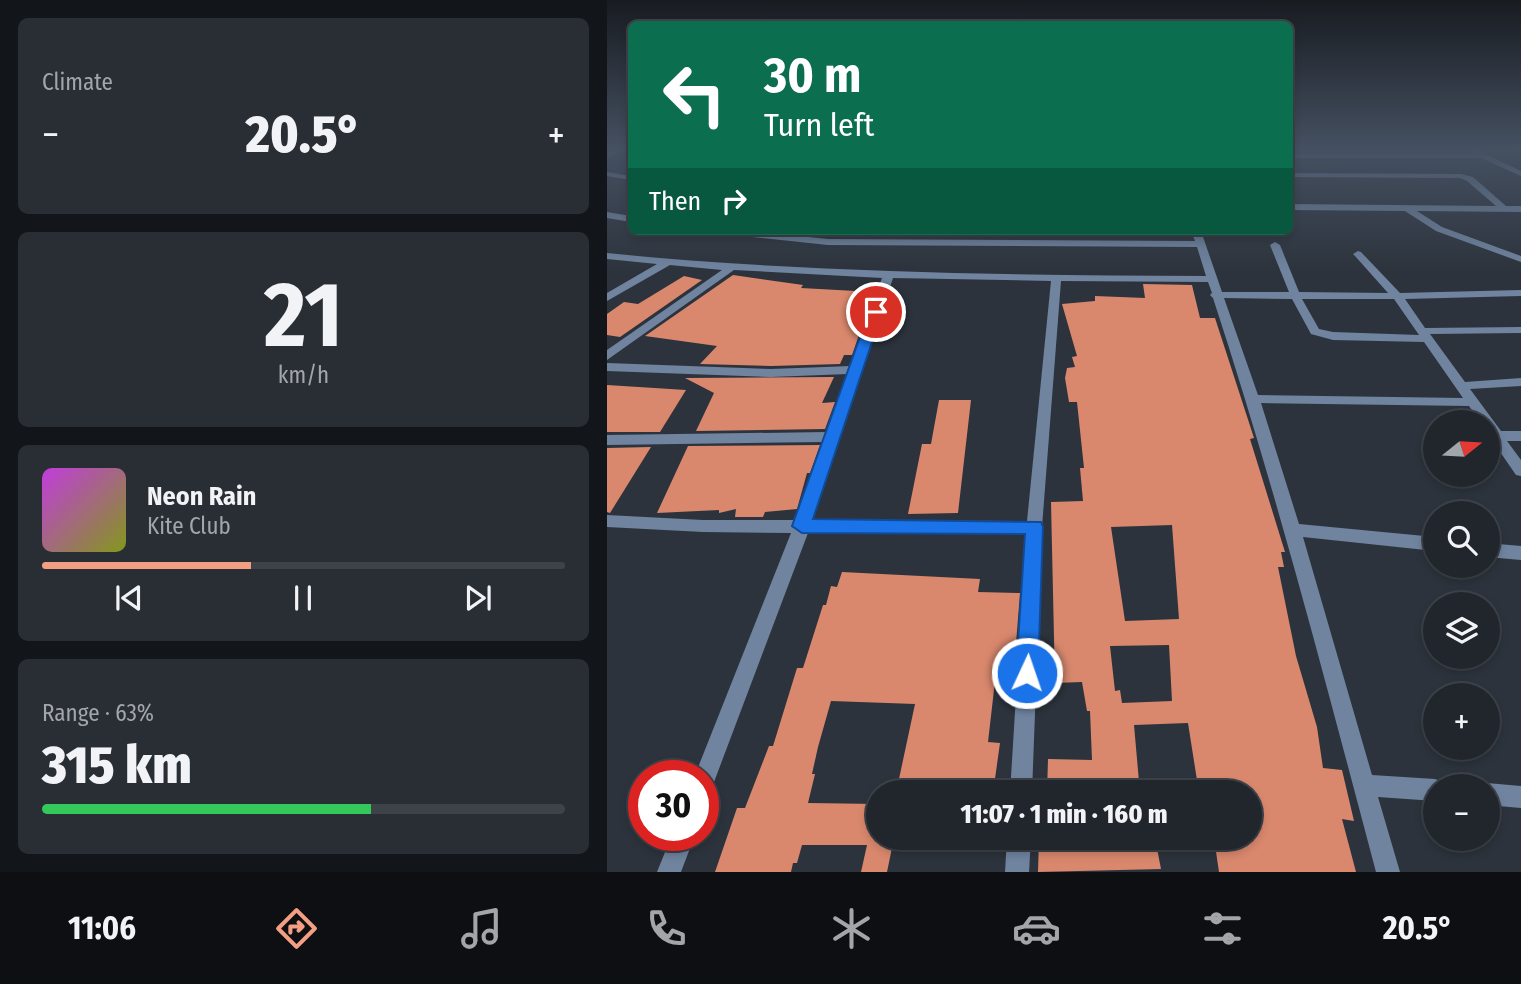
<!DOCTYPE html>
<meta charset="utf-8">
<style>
:root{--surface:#21262d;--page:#292e35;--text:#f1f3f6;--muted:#a2a5aa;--line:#3e4349;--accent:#f39f83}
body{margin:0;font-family:"Fira Sans Condensed",sans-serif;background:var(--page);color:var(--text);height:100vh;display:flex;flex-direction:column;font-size:26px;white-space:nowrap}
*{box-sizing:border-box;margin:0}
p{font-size:23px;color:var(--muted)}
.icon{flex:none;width:38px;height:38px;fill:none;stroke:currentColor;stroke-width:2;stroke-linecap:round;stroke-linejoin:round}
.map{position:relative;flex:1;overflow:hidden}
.details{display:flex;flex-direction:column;gap:18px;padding:18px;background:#121519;width:607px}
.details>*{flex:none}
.hud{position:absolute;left:21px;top:21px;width:665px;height:214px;border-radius:10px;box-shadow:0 4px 10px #0003,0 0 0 2px var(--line);background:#0b6e4f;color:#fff;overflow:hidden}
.needle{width:46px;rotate:72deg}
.fabs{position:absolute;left:816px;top:410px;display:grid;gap:14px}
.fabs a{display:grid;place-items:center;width:77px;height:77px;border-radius:50%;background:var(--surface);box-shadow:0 4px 10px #0003,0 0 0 2px var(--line);font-size:35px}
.speed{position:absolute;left:21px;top:760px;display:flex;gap:14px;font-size:35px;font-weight:700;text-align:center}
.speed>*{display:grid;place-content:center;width:91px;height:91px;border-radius:50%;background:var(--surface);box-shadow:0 4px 10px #0003,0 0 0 2px var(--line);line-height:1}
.speed .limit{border:10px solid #d22;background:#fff;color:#111}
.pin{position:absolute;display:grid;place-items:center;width:60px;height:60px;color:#fff;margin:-30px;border:4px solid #fff;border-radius:50%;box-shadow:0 2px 7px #0007}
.me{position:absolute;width:77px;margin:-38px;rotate:3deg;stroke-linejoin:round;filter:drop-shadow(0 0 5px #0008)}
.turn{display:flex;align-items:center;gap:24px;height:147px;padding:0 21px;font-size:32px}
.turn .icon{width:91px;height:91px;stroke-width:2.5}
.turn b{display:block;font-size:49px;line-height:60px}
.then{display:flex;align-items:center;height:66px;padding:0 21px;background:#0003;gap:14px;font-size:26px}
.big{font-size:52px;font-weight:800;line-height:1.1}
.details .tile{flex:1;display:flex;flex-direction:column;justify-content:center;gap:10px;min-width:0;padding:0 24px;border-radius:10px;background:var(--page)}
.details .dial{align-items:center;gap:0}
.dial b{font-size:91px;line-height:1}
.song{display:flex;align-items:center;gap:21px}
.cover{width:84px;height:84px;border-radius:10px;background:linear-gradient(135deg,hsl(290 70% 55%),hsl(70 70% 35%))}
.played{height:7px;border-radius:4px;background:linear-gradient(90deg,var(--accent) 40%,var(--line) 40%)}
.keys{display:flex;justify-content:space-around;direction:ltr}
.heat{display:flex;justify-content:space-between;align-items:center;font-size:38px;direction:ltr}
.charge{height:10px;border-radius:5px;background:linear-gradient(90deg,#34c759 63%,var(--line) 0)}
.trip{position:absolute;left:259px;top:780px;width:396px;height:70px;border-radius:35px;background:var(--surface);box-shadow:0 4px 10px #0003,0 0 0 2px var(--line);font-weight:800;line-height:70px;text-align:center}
.menu{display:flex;height:112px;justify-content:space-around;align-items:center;background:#0d0f12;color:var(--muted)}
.menu .icon{width:49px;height:49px}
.menu .on{color:var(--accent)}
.menu b{font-size:32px;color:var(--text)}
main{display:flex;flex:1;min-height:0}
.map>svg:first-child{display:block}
.building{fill:#d9886d;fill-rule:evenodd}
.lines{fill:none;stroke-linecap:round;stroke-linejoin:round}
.street{fill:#7084a0;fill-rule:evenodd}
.route{fill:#1a73e8;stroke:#114b97;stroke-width:2}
</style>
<main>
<section class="details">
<div class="tile"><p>Climate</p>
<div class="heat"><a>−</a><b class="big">20.5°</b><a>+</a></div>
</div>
<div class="tile dial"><b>21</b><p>km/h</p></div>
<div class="tile">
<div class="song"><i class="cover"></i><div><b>Neon Rain</b><p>Kite Club</p></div></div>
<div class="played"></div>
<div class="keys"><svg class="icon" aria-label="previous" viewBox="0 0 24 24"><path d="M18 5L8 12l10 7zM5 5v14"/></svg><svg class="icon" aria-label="pause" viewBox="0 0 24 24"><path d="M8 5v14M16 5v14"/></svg><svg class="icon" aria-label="next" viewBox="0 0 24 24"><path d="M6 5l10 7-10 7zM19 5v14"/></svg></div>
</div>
<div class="tile"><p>Range · 63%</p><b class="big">315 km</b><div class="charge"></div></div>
</section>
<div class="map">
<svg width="914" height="872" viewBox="0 0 914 872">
<rect width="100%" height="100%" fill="#2c333c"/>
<g class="building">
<polygon points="126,275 196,285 194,288 267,292 245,355 237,355 233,364 164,366 93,364 110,346 38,336"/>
<polygon points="77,276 95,280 13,337 0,335 0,314 17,302 31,304"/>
<path d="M536,284L585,285L593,318H608L647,438L643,439L678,552H674L677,567H671L689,656L710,727L716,768L735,770L747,821L735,819L749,872H612L608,845H642V793H592L581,723L527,725L533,793H440L441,759L485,760L483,711H480L475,682L448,683L444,502L476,501L473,468H477L470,402H462L458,378L460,368L468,367L465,357L470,356L455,304L488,301V296L538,298ZM565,525L572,619L518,621L504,527ZM562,645L565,701L515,703L513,690L508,691L503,646Z"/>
<polygon points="227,377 215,403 228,402 218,429 89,431 107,393 78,378"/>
<polygon points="0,385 79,390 53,432 0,432"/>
<polygon points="332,400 364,400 351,513 301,514 315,444 324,444"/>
<polygon points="213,445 203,473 200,473 190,509 158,512 156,517 128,517 129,509 112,513 112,510 50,513 81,446"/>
<polygon points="44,447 3,513 0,512 0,448"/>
<polygon points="235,572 373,579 371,592 413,593 408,656 391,655 381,742 393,743 386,793 289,793 308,704 224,701 211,747 205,774 208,774 201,803 271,804 271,838 287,838 280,872 254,872 260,845 195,845 190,863 186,863 184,872 108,872 130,808 138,808 162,746 166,746 190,668 196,668 216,605 219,605 224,586 230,587"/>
<polygon points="432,838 548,838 554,869 431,872"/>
</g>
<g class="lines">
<g class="street">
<polygon points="6,150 17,150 0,157 0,152"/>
<polygon points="864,150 870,150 914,171 914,176 874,158 682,158 682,154 865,154"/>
<polygon points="907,150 914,150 914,153"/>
<polygon points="0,172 24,176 24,180 0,176"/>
<polygon points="682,173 854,174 866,177 899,206 914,206 914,212 810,211 835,227 914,256 914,262 829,231 798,211 682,210 682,204 889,206 860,181 853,178 682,177"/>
<polygon points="0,212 24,216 24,222 0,218"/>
<path d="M111,231H143L221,239L588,241L584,231H594L615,292H682L663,245L668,242L673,245L692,292L781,293L748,256L746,254L751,251L754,252L793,293L914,290V296L798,299L818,328L914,327V333L823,334L858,382L914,378V386L863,389L894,431H914V441H900L914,460V476L909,475L880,433V422H873L862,406L654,403L692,524L828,537V551L696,537L765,775L828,779L836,782L837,786H828V801L771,797L793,872H769C718,680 668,487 606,298L603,295L605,293L601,282L454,281L435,527L425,793H403L419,533H201L107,782L104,790L96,793V775H88L184,533L96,532L0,527V515L96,520H189L217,442L0,445V435L220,432L241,374L164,377L0,371V363L164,369L244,366L275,278L127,270L0,360V350L115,270L63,265L0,301V293L50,264L0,259V253C199,273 399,275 599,276L590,247L221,245L116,234ZM286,278L444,281L420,521L205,520ZM617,298L685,299L704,334L726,340L817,342L856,398L651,395ZM695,299H787L812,335L726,332L712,329Z"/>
<polygon points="880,543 914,546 914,560 880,557"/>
<polygon points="880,783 914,786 914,808 880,805 880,786 873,786"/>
<polygon points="65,835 88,835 74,872 50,872"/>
<polygon points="400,838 424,838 422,872 398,872"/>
</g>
</g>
<linearGradient id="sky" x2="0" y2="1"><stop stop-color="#181c21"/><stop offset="0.55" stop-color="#455061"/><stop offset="1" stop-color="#455061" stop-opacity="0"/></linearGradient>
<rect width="914" height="272" fill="url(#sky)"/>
<polygon class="route" points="269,308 275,312 206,519 434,522 436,527 431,673 428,680 420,683 413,680 409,673 418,534 195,533 185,526 262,312"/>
</svg>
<div class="fabs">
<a><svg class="needle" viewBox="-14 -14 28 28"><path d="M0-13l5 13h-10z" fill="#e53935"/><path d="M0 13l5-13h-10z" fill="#a2a5aa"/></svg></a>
<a><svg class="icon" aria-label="search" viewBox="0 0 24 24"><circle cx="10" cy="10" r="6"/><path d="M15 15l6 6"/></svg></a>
<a><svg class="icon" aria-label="layers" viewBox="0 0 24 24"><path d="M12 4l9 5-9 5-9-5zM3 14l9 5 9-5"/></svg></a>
<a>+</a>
<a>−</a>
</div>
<div class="speed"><div class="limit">30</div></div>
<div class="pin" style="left:269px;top:312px;background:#d93025"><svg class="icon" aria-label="arrive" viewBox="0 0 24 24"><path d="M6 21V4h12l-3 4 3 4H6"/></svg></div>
<svg class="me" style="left:420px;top:673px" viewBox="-20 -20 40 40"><circle r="17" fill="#1a73e8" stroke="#fff" stroke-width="3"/><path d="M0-11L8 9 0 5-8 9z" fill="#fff"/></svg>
<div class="trip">11:07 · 1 min · 160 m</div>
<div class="hud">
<div class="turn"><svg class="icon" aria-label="left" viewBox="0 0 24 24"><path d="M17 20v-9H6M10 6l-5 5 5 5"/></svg><div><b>30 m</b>Turn left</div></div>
<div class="then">Then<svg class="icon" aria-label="right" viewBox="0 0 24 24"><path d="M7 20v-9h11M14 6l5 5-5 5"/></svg></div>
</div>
</div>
</main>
<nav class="menu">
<b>11:06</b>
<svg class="icon on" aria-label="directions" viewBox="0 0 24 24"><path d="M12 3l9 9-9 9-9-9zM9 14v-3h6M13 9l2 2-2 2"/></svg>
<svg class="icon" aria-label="music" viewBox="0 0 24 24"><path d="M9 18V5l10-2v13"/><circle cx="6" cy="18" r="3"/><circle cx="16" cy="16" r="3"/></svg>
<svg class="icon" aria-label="phone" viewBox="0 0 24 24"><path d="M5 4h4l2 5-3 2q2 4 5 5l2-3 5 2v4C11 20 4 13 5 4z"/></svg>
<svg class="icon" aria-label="climate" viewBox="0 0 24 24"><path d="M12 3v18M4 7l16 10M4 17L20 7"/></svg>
<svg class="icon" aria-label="car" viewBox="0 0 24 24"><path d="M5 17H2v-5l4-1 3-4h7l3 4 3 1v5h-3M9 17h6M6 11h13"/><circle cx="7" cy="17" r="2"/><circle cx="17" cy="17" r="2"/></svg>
<svg class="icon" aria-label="filters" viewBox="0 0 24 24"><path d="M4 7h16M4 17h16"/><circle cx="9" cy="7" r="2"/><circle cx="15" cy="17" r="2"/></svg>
<b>20.5°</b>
</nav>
